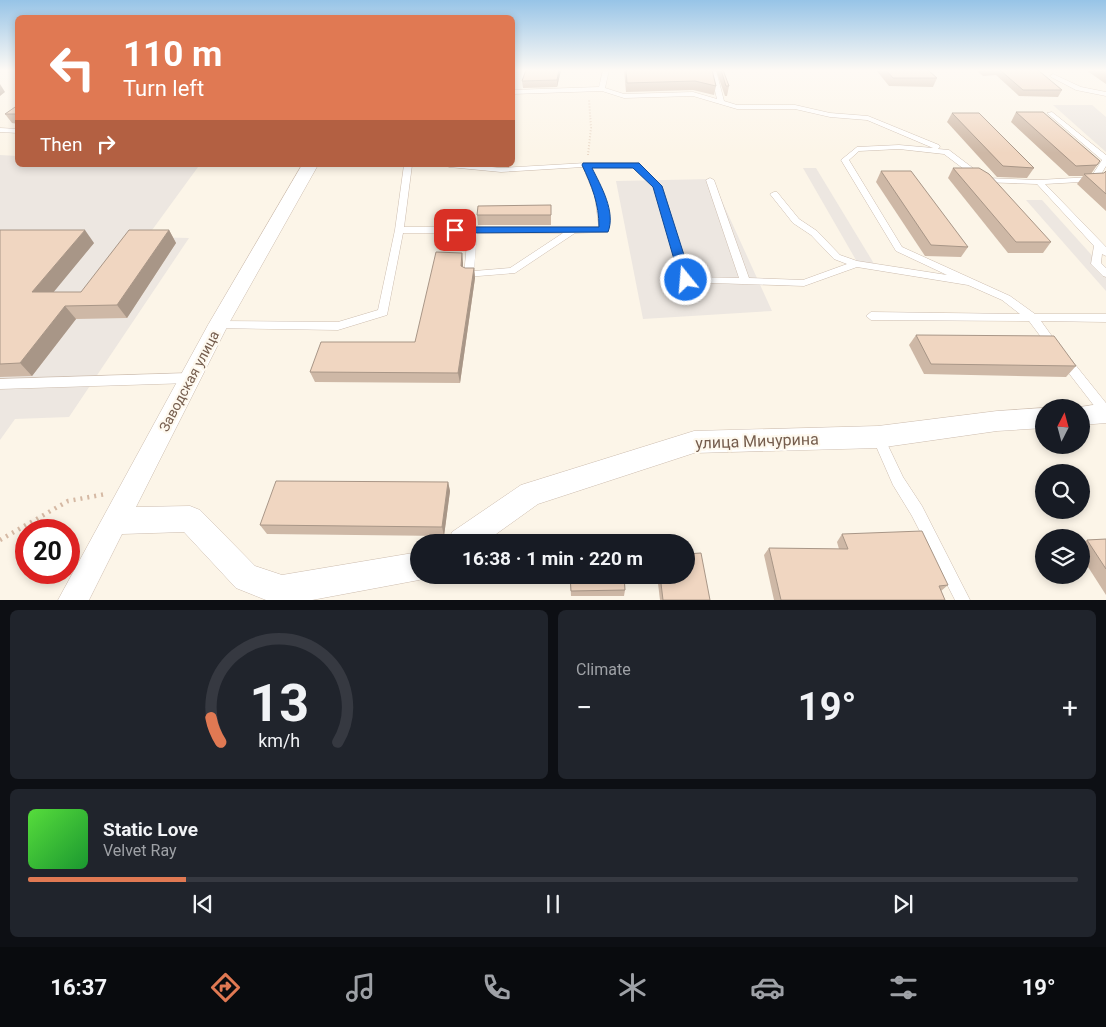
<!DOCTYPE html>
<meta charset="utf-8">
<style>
:root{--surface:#171b24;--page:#20242c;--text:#f1f3f6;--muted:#9ea1a6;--line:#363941;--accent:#e07953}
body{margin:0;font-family:Roboto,sans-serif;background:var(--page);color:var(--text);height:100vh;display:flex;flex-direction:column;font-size:19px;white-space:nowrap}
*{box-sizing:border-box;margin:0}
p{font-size:16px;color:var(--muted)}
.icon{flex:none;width:28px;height:28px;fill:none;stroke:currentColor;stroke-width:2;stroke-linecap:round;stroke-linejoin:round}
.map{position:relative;height:600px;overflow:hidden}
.drawer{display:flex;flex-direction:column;gap:10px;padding:10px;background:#0d0f14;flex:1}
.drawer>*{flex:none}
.hud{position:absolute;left:15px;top:15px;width:500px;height:152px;border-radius:8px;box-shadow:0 2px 8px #0003;background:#e07953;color:#fff;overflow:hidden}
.needle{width:32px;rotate:6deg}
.fabs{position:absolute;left:1035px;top:399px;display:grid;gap:10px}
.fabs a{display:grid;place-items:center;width:55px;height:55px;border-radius:50%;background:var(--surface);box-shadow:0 2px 8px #0003;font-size:25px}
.speed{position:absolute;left:15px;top:519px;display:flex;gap:10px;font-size:25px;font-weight:700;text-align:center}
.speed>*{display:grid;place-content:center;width:65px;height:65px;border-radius:50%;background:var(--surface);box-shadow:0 2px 8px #0003;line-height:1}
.speed .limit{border:8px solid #d22;background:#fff;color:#111}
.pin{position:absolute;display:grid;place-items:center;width:42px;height:42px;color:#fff;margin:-21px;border-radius:10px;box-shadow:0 2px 8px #0006}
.me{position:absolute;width:55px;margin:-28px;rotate:343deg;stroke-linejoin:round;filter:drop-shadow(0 0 4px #0008)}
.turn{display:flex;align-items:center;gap:18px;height:105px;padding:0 25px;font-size:22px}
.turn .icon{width:65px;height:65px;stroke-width:2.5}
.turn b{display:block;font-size:35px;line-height:42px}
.then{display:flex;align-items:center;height:48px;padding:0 25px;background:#0003;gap:10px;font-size:19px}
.big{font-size:38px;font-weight:700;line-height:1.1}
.drawer .card{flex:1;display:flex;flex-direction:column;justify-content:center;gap:8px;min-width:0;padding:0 18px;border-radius:8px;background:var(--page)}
.drawer .dial{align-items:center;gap:0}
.dial svg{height:130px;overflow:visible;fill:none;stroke:var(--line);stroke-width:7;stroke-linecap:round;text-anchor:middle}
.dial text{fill:var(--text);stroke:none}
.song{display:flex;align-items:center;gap:15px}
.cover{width:60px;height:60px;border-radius:8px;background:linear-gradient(135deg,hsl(110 70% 55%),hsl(130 70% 35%))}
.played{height:5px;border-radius:2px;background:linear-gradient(90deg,var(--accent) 15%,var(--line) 15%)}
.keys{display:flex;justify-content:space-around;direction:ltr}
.heat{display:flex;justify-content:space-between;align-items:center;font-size:28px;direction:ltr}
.drawer .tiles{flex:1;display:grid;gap:10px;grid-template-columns:1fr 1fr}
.card:last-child{grid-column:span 2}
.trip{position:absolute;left:410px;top:534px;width:285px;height:50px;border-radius:25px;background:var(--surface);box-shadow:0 2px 8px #0003;font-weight:700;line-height:50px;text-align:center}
.menu{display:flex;height:80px;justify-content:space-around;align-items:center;background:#090b0e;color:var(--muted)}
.menu .icon{width:35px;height:35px}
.menu .current{color:var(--accent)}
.menu b{font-size:22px;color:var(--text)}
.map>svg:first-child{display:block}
.industrial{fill:#ede7e1}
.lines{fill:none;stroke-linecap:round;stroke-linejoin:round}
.lane-casing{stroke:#cdbdaf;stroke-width:1}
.street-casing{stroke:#cdbdaf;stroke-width:1}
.path-far1{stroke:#d5b9a4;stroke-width:2;stroke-dasharray:0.5 2.5;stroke-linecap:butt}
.path{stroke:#d5b9a4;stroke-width:4.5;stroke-dasharray:2 5;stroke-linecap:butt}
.lane{fill:#fff;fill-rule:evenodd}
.street{fill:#fff;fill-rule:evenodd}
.wall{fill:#ceb8a6}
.shaded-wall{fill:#a89687}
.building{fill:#f0d6c1;stroke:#a89687}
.route{fill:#1a73e8;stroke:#114b97}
.labels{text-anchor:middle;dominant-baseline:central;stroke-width:4.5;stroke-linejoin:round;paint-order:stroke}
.street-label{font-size:14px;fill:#755d4d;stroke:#fef9ef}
.near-street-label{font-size:16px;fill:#755d4d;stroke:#fef9ef}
</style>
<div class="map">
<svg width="1106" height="600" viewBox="0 0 1106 600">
<rect width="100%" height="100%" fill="#fcf5e8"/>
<g class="industrial">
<polygon points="1053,105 1092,105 1106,117 1106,152"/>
<polygon points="0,155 17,156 18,165 161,165 198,167 147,237 189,238 69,417 15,419 0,440"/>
<polygon points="803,168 816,168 876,267 860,267"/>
<polygon points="712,179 772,311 643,319 616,181"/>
<polygon points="1026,200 1042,200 1106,271 1106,291"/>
</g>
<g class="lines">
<defs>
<g id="lane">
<path d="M603,70H609L605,88L624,94L693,92L717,99L710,70H716L724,101L737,105H795L830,113L868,116L939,145L940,147L938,149L949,150L986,178L1039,180L1091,177L1102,160L1047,113L1052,112L1106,155V166L1097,181L1045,184L1106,247V256L1102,254L1101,263L1106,268V277L1103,276L1091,264L1094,246L1037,184L981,182L944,154L899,149L859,151L849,160L902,247L1010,296L1035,314H1106V322L1041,321L1059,346L1058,349H1050L1029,321L871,320L866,316L871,312L1020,314L1002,300L968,285L857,267L804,286L683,282L654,187L634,167H591C601,188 607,207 608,230L607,232L575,233L515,273L466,277L464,275L468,233H403L387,315L338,330L214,328L213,325L214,322L218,321L338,322L378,310L395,230L404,165H412L404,227H599L595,196L583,167L501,172L449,167L445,165H473L501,168L586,163H639L662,186L690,277L739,278L706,180L710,178L714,180L749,278L803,280L847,264L834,259L811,235L793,223L770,194L774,192H777L799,219L817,231L840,255L857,261L947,275L896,251L841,160L857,147L899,145L933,148L867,120L830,117L795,109H737L693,96L624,98L602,91L512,94V90L599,87ZM477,233H563L510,268L474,271Z"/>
<polygon points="1053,74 1081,87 1106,92 1106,96 1076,90 1051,77 1050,76"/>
<polygon points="0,128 18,129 18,133 0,132"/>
<polygon points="1065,356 1069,357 1106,403 1106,417 1102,416 1061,363 1060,360 1061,357"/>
<polygon points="190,373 194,375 196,378 194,381 190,383 0,389 0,379"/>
<polygon points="878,432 882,433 903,477 922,506 970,600 955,600 912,516 893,485 872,437 874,433"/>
</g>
<g id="street">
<polygon points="302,165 318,165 228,325 136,507 190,506 200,510 255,566 282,575 419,552 419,575 429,576 419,580 312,600 266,600 236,588 184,532 122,534 89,600 58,600 208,325"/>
<polygon points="1106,403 1106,423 1081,425 1081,408 1074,408"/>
<polygon points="1044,408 1044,428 997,431 878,448 694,453 538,504 485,542 448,542 452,532 521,485 694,431 878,426 997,411"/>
</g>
</defs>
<use href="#lane" class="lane-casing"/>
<use href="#street" class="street-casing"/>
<polyline class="path-far1" points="588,155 591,128 589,99"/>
<polyline class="path" points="0,540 68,501 106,494"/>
<use href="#lane" class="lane"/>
<use href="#street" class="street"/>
</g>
<g class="wall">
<polygon points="526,70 561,70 557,87 523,88 522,81"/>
<polygon points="624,70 712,70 716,86 714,95 693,90 626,92"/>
<polygon points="716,70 723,70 729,86 727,96 725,96"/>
<polygon points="876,70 928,70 937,78 933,87 889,86"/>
<polygon points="976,70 1038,70 1062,90 1058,97 1019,96 996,75 983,76"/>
<polygon points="1086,70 1106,70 1106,84"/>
<polygon points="18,105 18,124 12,123 5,114"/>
<polygon points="1016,112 1100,161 1091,174 1104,173 1106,171 1106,211 1077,184 1083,176 1069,176 1011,122"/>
<polygon points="952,113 1034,168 1027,178 997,177 947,122"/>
<polygon points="953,168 1051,242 1043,253 1008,253 948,178"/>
<polygon points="881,171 968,247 961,257 925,256 876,182"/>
<polygon points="551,205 551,225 478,225 477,215"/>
<polygon points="0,230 94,243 53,292 81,292 169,230 176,243 127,318 76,319 32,376 0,377"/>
<polygon points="462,253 463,267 465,268 474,268 475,278 460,383 315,382 310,372 415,342"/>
<polygon points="916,335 1076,366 1066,377 924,374 909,345"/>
<polygon points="448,482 450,491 444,536 267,534 260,525"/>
<polygon points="842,534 948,585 941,591 945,600 774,600 764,555 769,548 839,549 837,542"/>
<polygon points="1106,539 1106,595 1081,556 1081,544 1087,540"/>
<polygon points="570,575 624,575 625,590 624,596 571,596"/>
<polygon points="657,575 686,575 710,600 660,600"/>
</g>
<g class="shaded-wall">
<polygon points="559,70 561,70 557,87 557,80"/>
<polygon points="0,84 5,92 0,96"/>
<polygon points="85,230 94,243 43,305 32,292"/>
<polygon points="169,230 176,243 127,318 117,305"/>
<polygon points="462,253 463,263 463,276 461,266"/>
<polygon points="474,268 475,278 460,383 458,373"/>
<polygon points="65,306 76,319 32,376 20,363"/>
<polygon points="448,482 450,491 444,536 442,527"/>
</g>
<g class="building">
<polygon points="526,70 559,70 557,80 522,81"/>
<polygon points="626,70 712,70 716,86 695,81 627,83"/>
<polygon points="721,70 723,70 729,86 726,86"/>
<polygon points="886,70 928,70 937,78 893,78"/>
<polygon points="1000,70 1038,70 1062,90 1023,90"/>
<polygon points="18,105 18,114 5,114"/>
<polygon points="1016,112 1043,112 1100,161 1097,165 1076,166"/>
<polygon points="952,113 979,113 1034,168 1003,166"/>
<polygon points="953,168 979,168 989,174 1051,242 1016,242"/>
<polygon points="881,171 911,171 968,247 931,245"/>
<polygon points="1106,171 1106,194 1084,174 1104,173"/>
<polygon points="551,205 551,215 477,215 478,206"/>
<polygon points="0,230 85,230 32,292 81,292 129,230 169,230 117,305 65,306 20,363 0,364"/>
<polygon points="436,252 462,253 461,266 465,268 474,268 458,373 310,372 321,342 415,342"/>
<polygon points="916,335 1054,336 1076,366 931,364"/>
<polygon points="276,481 448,482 442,527 260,525"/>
<polygon points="922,531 948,585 939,586 945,600 781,600 769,548 848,549 842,534"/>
<polygon points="1106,539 1106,569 1087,540"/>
<polygon points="701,553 710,600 663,600 660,575 686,575 686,554"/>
<polygon points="570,575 624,575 625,590 571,591"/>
</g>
<linearGradient id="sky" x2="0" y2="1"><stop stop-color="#97c4e7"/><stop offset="0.46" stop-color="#fefaf5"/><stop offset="1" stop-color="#fefaf5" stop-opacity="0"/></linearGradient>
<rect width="1106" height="153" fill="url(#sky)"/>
<path class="route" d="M583,163H639L662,186L692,280L690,283H682L680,280L653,187L633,168H592C601,186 616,212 608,232L455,233L450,230L455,227H599C599,204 592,186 582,165Z"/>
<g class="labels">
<g class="street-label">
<text transform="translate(189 381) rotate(-62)">Заводская улица</text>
</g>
<g class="near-street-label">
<text transform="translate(757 441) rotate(-2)">улица Мичурина</text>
</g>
</g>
</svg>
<div class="fabs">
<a><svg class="needle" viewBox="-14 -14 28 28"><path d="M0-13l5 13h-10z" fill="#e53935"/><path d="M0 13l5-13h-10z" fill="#9ea1a6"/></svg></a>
<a><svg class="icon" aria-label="search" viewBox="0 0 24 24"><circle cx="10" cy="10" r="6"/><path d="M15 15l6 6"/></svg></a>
<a><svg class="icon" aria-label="layers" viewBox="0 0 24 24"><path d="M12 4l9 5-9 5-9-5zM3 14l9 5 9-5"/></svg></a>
</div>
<div class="speed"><div class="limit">20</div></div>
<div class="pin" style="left:455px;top:230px;background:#d93025"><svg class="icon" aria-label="arrive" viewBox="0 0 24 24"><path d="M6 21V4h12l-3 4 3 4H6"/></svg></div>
<svg class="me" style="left:686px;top:280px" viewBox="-20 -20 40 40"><circle r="17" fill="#1a73e8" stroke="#fff" stroke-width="3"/><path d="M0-11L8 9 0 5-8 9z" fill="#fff"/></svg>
<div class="trip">16:38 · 1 min · 220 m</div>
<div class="hud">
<div class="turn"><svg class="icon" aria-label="left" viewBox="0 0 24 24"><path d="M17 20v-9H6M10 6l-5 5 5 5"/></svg><div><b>110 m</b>Turn left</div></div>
<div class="then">Then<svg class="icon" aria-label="right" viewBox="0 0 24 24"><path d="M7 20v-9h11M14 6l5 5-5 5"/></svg></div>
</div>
</div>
<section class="drawer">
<div class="tiles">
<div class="card dial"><svg viewBox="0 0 100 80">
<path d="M14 69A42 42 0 1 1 86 69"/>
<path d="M14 69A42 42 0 0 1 8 54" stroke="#e07953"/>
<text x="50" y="56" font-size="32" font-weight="700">13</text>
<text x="50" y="72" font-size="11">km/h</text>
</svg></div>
<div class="card"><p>Climate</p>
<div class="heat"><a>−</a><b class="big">19°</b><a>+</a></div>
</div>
<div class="card">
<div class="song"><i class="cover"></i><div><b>Static Love</b><p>Velvet Ray</p></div></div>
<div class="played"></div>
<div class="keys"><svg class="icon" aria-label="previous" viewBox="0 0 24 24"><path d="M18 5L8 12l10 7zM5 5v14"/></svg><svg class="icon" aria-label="pause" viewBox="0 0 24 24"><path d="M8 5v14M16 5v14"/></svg><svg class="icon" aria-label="next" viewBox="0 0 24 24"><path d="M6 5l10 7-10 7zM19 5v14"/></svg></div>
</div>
</div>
</section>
<nav class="menu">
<b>16:37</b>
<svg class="icon current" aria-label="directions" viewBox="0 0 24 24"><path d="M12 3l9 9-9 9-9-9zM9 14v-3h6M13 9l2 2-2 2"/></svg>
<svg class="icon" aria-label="music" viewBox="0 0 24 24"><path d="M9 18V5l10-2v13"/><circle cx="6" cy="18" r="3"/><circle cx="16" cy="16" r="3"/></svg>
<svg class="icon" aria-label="phone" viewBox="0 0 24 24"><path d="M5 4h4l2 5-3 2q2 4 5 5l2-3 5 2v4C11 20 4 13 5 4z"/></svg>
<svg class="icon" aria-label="climate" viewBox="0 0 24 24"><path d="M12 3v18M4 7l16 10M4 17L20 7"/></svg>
<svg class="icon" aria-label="car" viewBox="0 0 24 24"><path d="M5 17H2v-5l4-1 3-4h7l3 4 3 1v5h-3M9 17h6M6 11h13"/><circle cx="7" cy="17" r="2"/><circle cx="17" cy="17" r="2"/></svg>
<svg class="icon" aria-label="filters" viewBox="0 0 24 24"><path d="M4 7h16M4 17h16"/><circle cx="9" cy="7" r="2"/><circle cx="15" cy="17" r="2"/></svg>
<b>19°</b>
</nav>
